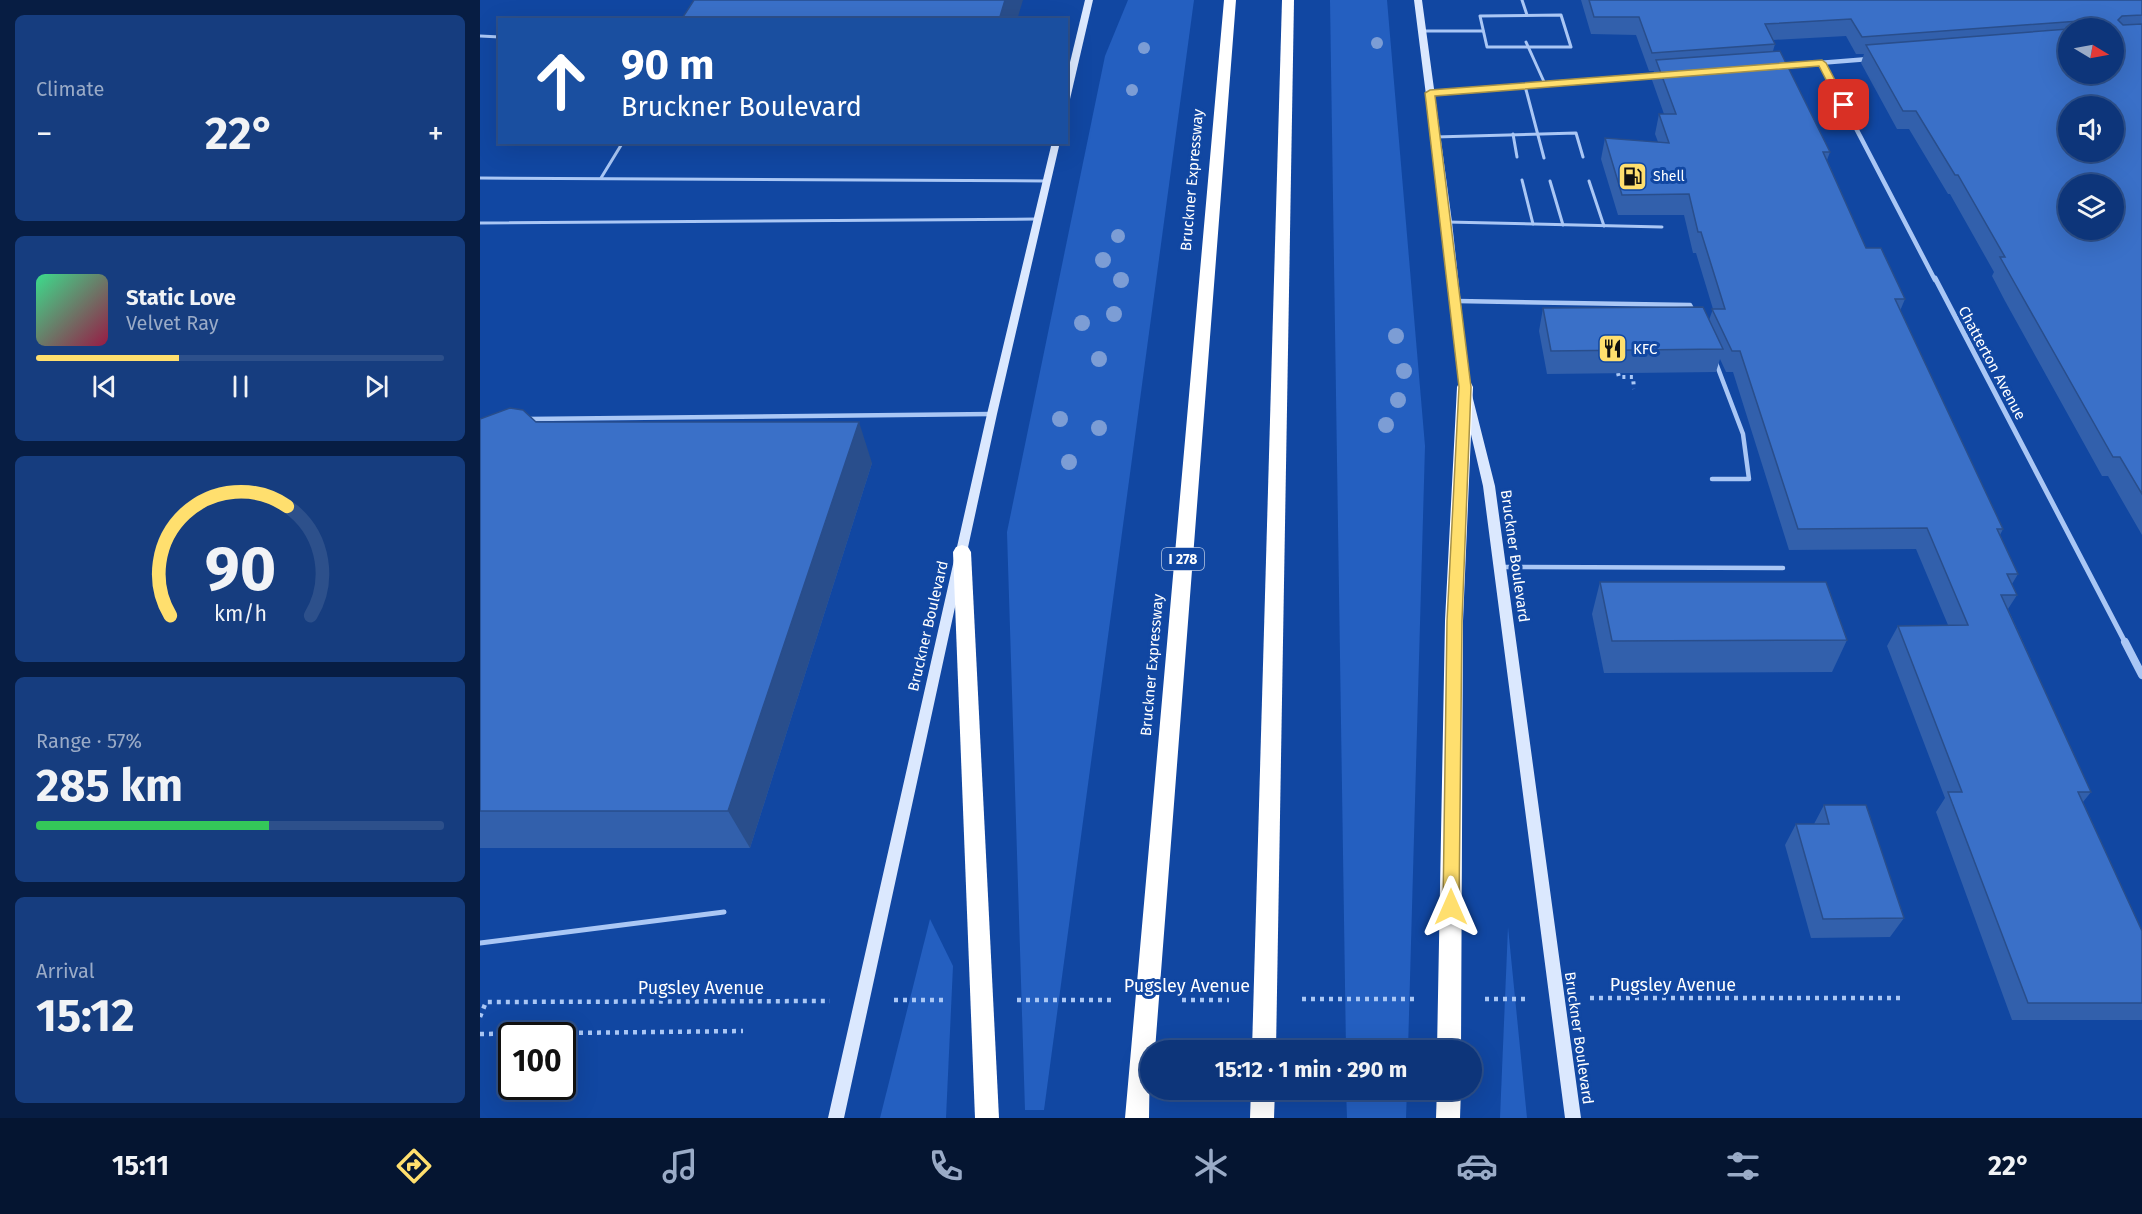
<!DOCTYPE html>
<meta charset="utf-8">
<style>
:root{--surface:#0d357a;--page:#163d7f;--text:#f1f3f6;--muted:#9aabc7;--line:#2d508b;--accent:#ffdf6e}
body{margin:0;font-family:"Fira Sans",sans-serif;background:var(--page);color:var(--text);height:100vh;display:flex;flex-direction:column;font-size:22px;white-space:nowrap}
*{box-sizing:border-box;margin:0}
p{font-size:20px;color:var(--muted)}
.icon{flex:none;width:33px;height:33px;fill:none;stroke:currentColor;stroke-width:2;stroke-linecap:round;stroke-linejoin:round}
.map{position:relative;flex:1;overflow:hidden}
.panel{display:flex;flex-direction:column;gap:15px;padding:15px;background:#071d43;width:480px}
.panel>*{flex:none}
.guide{position:absolute;left:18px;top:18px;width:570px;height:126px;border-radius:0px;box-shadow:0 6px 24px #0002,0 0 0 2px var(--line);background:#1a4fa0;color:#fff;overflow:hidden}
.needle{width:39px;rotate:100deg}
.tools{position:absolute;left:1578px;top:18px;display:grid;gap:12px}
.tools a{display:grid;place-items:center;width:66px;height:66px;border-radius:50%;background:var(--surface);box-shadow:0 6px 24px #0002,0 0 0 2px var(--line);font-size:30px}
.speed{position:absolute;left:18px;top:1022px;display:flex;gap:12px;font-size:30px;font-weight:700;text-align:center}
.speed>*{display:grid;place-content:center;width:78px;height:78px;border-radius:50%;background:var(--surface);box-shadow:0 6px 24px #0002,0 0 0 2px var(--line);line-height:1}
.speed .limit{border:3px solid #111;border-radius:9px;background:#fff;color:#111}
.pin{position:absolute;display:grid;place-items:center;width:51px;height:51px;color:#fff;margin:-26px;border-radius:12px;box-shadow:0 3px 9px #0006}
.me{position:absolute;width:66px;margin:-33px;rotate:0deg;stroke-linejoin:round;filter:drop-shadow(0 0 4px #0008)}
.turn{display:flex;align-items:center;gap:21px;height:126px;padding:0 24px;font-size:27px}
.turn .icon{width:78px;height:78px;stroke-width:2.5}
.turn b{display:block;font-size:42px;line-height:51px}
.big{font-size:45px;font-weight:700;line-height:1.1}
.panel .card{flex:1;display:flex;flex-direction:column;justify-content:center;gap:9px;min-width:0;padding:0 21px;border-radius:9px;background:var(--page)}
.panel .dial{align-items:center;gap:0}
.dial svg{height:156px;overflow:visible;fill:none;stroke:var(--line);stroke-width:7;stroke-linecap:round;text-anchor:middle}
.dial text{fill:var(--text);stroke:none}
.song{display:flex;align-items:center;gap:18px}
.cover{width:72px;height:72px;border-radius:9px;background:linear-gradient(135deg,hsl(150 70% 55%),hsl(340 70% 35%))}
.played{height:6px;border-radius:3px;background:linear-gradient(90deg,var(--accent) 35%,var(--line) 35%)}
.keys{display:flex;justify-content:space-around;direction:ltr}
.heat{display:flex;justify-content:space-between;align-items:center;font-size:33px;direction:ltr}
.charge{height:9px;border-radius:4px;background:linear-gradient(90deg,#34c759 57%,var(--line) 0)}
.trip{position:absolute;left:660px;top:1040px;width:342px;height:60px;border-radius:30px;background:var(--surface);box-shadow:0 6px 24px #0002,0 0 0 2px var(--line);font-weight:700;line-height:60px;text-align:center}
.menu{display:flex;height:96px;justify-content:space-around;align-items:center;background:#051531;color:var(--muted)}
.menu .icon{width:42px;height:42px}
.menu .selected{color:var(--accent)}
.menu b{font-size:27px;color:var(--text)}
main{display:flex;flex:1;min-height:0}
.map>svg:first-child{display:block}
.green{fill:#245fc0}
.lines{fill:none;stroke-linecap:round;stroke-linejoin:round}
.path-far1{stroke:#aac7f5;stroke-width:4;stroke-dasharray:3 4.5;stroke-linecap:butt}
.path{stroke:#aac7f5;stroke-width:4.5;stroke-dasharray:4 5;stroke-linecap:butt}
.service-far2{stroke:#aac7f5;stroke-width:3}
.service-far1{stroke:#aac7f5;stroke-width:4.5}
.service{stroke:#aac7f5;stroke-width:5}
.minor-far2{stroke:#aac7f5;stroke-width:4.5}
.minor-far1{stroke:#aac7f5;stroke-width:5}
.minor{stroke:#aac7f5;stroke-width:8}
.secondary{fill:#dbe8fe;fill-rule:evenodd}
.motorway{fill:#fff;fill-rule:evenodd}
.tree{fill:#7c9dd5}
.wall{fill:#3260ac;fill-rule:evenodd}
.shaded-wall{fill:#294e8c}
.building{fill:#3a70c8;stroke:#294e8c;stroke-width:1.5;fill-rule:evenodd}
.route{fill:#ffdf6e;stroke:#a69148;stroke-width:1.5}
.labels{text-anchor:middle;dominant-baseline:central;stroke-width:6;stroke-linejoin:round;paint-order:stroke}
.far-poi-label{font-size:14px;fill:#fff;stroke:#1147a2;text-anchor:start}
.shield{fill:#1147a2;stroke:#b8c8e3;stroke-width:1.5}
.shield-label{font-size:14px;font-weight:bold;fill:#fff}
.street-label{font-size:15px;fill:#fff;stroke:#1147a2}
.poi-label{font-size:15px;fill:#fff;stroke:#1147a2;text-anchor:start}
.near-street-label{font-size:18px;fill:#fff;stroke:#1147a2}
</style>
<main>
<section class="panel">
<div class="card"><p>Climate</p>
<div class="heat"><a>−</a><b class="big">22°</b><a>+</a></div>
</div>
<div class="card">
<div class="song"><i class="cover"></i><div><b>Static Love</b><p>Velvet Ray</p></div></div>
<div class="played"></div>
<div class="keys"><svg class="icon" aria-label="previous" viewBox="0 0 24 24"><path d="M18 5L8 12l10 7zM5 5v14"/></svg><svg class="icon" aria-label="pause" viewBox="0 0 24 24"><path d="M8 5v14M16 5v14"/></svg><svg class="icon" aria-label="next" viewBox="0 0 24 24"><path d="M6 5l10 7-10 7zM19 5v14"/></svg></div>
</div>
<div class="card dial"><svg viewBox="0 0 100 80">
<path d="M14 69A42 42 0 1 1 86 69"/>
<path d="M14 69A42 42 0 0 1 74 13" stroke="#ffdf6e"/>
<text x="50" y="56" font-size="32" font-weight="700">90</text>
<text x="50" y="72" font-size="11">km/h</text>
</svg></div>
<div class="card"><p>Range · 57%</p><b class="big">285 km</b><div class="charge"></div></div>
<div class="card"><p>Arrival</p><b class="big">15:12</b></div>
</section>
<div class="map">
<svg width="1662" height="1118" viewBox="0 0 1662 1118">
<rect width="100%" height="100%" fill="#1147a2"/>
<g class="green">
<polygon points="648,0 714,0 564,1110 545,1110 527,532 625,56"/>
<polygon points="850,0 907,0 945,446 928,1050 866,1050"/>
<polygon points="450,919 473,966 466,1118 400,1118"/>
<polygon points="1028,927 1047,1118 1020,1118"/>
<polygon points="866,1089 927,1089 926,1118 867,1118"/>
</g>
<g class="lines">
<polyline class="path-far1" points="1138,373 1139,377 1153,377 1154,389"/>
<g class="path">
<polyline points="1110,998 1424,998"/>
<polyline points="822,999 935,999"/>
<polyline points="1005,999 1046,999"/>
<polyline points="414,1000 467,1000"/>
<polyline points="537,1000 632,1000"/>
<polyline points="702,1000 749,1000"/>
<polyline points="0,1017 6,1002 350,1001"/>
<polyline points="0,1034 263,1031"/>
</g>
<g class="service-far2">
<polyline points="1042,0 1047,15"/>
<polygon points="1081,15 1091,47 1007,47 1000,16"/>
<polyline points="943,31 1003,31"/>
<polyline points="0,36 20,37"/>
<polyline points="1046,42 1065,84"/>
<polyline points="1045,86 1064,158"/>
<polyline points="1033,134 1037,157"/>
<polyline points="955,137 1096,133 1103,157"/>
<polyline points="0,178 567,181"/>
<polyline points="121,178 143,142"/>
<polyline points="1042,180 1053,224"/>
<polyline points="1070,181 1083,225"/>
<polyline points="1109,181 1124,226"/>
<polyline points="967,222 1182,227"/>
<polyline points="0,223 557,219"/>
</g>
<g class="service-far1">
<polyline points="977,301 1210,305 1213,311"/>
<polyline points="47,419 512,414"/>
<polyline points="1232,479 1269,479 1263,434 1236,363"/>
<polyline points="1021,567 1303,568"/>
</g>
<polyline class="service" points="0,943 244,912"/>
<g class="minor-far2">
<polyline points="1342,63 1455,280"/>
<polyline points="1301,66 1389,59"/>
<polyline points="950,93 1180,75"/>
</g>
<polyline class="minor-far1" points="1455,278 1646,644"/>
<polyline class="minor" points="1645,642 1662,675"/>
<g class="secondary">
<polygon points="605,0 613,0 590,99 586,101 586,79"/>
<polygon points="934,0 942,0 972,222 990,387 1015,486 1101,1118 1085,1118 1003,486 980,387 962,222"/>
<polygon points="572,142 580,142 517,414 364,1118 348,1118 507,414"/>
</g>
<g class="motorway">
<polygon points="744,0 756,0 675,1050 670,1050 669,1118 645,1118"/>
<polygon points="802,0 814,0 796,1050 772,1050"/>
<polygon points="985,382 991,383 993,387 983,621 981,1050 957,1050 965,621 977,387 979,383"/>
<polygon points="482,545 488,547 491,552 519,1118 495,1118 473,552 476,547"/>
<polygon points="771,1089 795,1089 794,1118 770,1118"/>
<polygon points="957,1089 981,1089 980,1118 956,1118"/>
</g>
</g>
<g class="tree">
<circle cx="897" cy="43" r="6"/>
<circle cx="664" cy="48" r="6"/>
<circle cx="652" cy="90" r="6"/>
<circle cx="638" cy="236" r="7"/>
<circle cx="623" cy="260" r="8"/>
<circle cx="641" cy="280" r="8"/>
<circle cx="634" cy="314" r="8"/>
<circle cx="602" cy="323" r="8"/>
<circle cx="916" cy="336" r="8"/>
<circle cx="619" cy="359" r="8"/>
<circle cx="924" cy="371" r="8"/>
<circle cx="918" cy="400" r="8"/>
<circle cx="580" cy="419" r="8"/>
<circle cx="906" cy="425" r="8"/>
<circle cx="619" cy="428" r="8"/>
<circle cx="589" cy="462" r="8"/>
</g>
<g class="wall">
<path d="M1101,0H1662V535L1628,476H1622L1525,301L1512,276L1514,272L1470,194H1468L1429,129H1417L1381,63L1384,54H1376L1366,36L1293,40L1295,44L1293,51L1350,152L1347,160L1386,248L1425,299L1420,311L1523,529L1520,535L1538,574L1532,584L1537,595L1528,609L1611,792L1603,802L1662,931V1020H1532L1456,812L1465,798L1407,646L1418,626L1468,625L1436,549L1309,550L1253,372H1246L1240,359L1236,372L1067,374L1059,331L1063,308L1229,320L1233,309L1216,253H1213L1204,215H1138L1121,159L1125,138L1178,142L1175,134L1179,114H1184L1172,80L1174,71H1169L1156,35L1111,34ZM1588,28H1634L1588,74Z"/>
<polygon points="329,142 384,142 384,143"/>
<polygon points="0,419 56,422 392,463 270,848 0,848"/>
<polygon points="1120,582 1367,640 1352,672 1124,673 1112,614"/>
<polygon points="1344,805 1424,918 1410,937 1331,938 1305,845 1316,824 1334,824"/>
</g>
<g class="shaded-wall">
<polygon points="525,0 543,0 537,20 519,20"/>
<polygon points="379,422 392,463 270,848 248,811"/>
</g>
<g class="building">
<polygon points="214,0 525,0 519,20 201,20"/>
<path d="M1109,0H1662V15L1642,16L1638,20L1643,25L1662,24V494L1640,457H1633L1534,282L1520,257H1525L1478,175H1475L1436,111H1423L1386,45L1588,29V74H1634V28H1597L1600,26L1599,21L1382,37L1371,19L1285,24L1295,44L1172,53L1159,17H1114ZM1588,106H1634V152H1588ZM1588,184H1634V230H1588Z"/>
<polygon points="1300,51 1350,152 1343,152 1386,248 1401,248 1425,299 1415,299 1523,529 1517,529 1538,574 1527,574 1537,595 1521,595 1611,792 1598,792 1662,931 1662,1003 1548,1003 1468,792 1482,792 1418,626 1488,625 1447,528 1318,529 1260,351 1252,351 1232,309 1245,309 1221,232 1218,232 1209,194 1142,195 1125,138 1189,143 1179,114 1196,114 1176,60"/>
<polygon points="1223,307 1243,349 1071,351 1063,308"/>
<polygon points="30,408 43,410 56,422 379,422 248,811 0,811 0,419"/>
<polygon points="1120,582 1346,582 1367,640 1132,641"/>
<polygon points="1344,805 1386,805 1424,918 1343,919 1316,824 1349,824"/>
</g>
<polygon class="route" points="1342,60 1346,63 1368,105 1367,107 1359,105 1339,66 955,96 991,387 982,621 979,907 977,912 971,915 965,912 963,907 967,621 979,387 945,93 950,90"/>
<defs>
<symbol id="fuel-square" viewBox="-11 -11 22 22"><rect x="-9" y="-9" width="18" height="18" rx="4" fill="#ffdf6e" stroke="#1147a2"/><path d="M-5.5-6h7V0h2V4h1.3V-2.5L3-4.5l.8-.8L6-3V5H2.5V1h-1V6h-7ZM-4.2-4.7v3.2H.2V-4.7Z" fill="#111"/></symbol>
<symbol id="restaurant-square" viewBox="-11 -11 22 22"><rect x="-9" y="-9" width="18" height="18" rx="4" fill="#ffdf6e" stroke="#1147a2"/><path d="M-5-6h1v4h1v-4h1v4h1v-4h1v5L-1.5 .5V6h-2V.5L-5-1ZM5-6V6H3V1.5H1.5Q1.5-4 5-6Z" fill="#111"/></symbol>
</defs>
<g fill-rule="evenodd">
<use href="#fuel-square" x="1136" y="160" width="33" height="33"/>
<use href="#restaurant-square" x="1116" y="332" width="33" height="33"/>
</g>
<g class="labels">
<g class="far-poi-label">
<text x="1173" y="176">Shell</text>
</g>
<rect class="shield" x="682" y="548" width="42" height="22" rx="4.5"/>
<g class="shield-label">
<text x="703" y="559">I 278</text>
</g>
<g class="street-label">
<text transform="translate(712 180) rotate(-85)">Bruckner Expressway</text>
<text transform="translate(1512 363) rotate(62)">Chatterton Avenue</text>
<text transform="translate(1035 556) rotate(82)">Bruckner Boulevard</text>
<text transform="translate(448 626) rotate(-77)">Bruckner Boulevard</text>
<text transform="translate(672 665) rotate(-85)">Bruckner Expressway</text>
<text transform="translate(1099 1038) rotate(82)">Bruckner Boulevard</text>
</g>
<g class="poi-label">
<text x="1153" y="349">KFC</text>
</g>
<g class="near-street-label">
<text x="1193" y="985">Pugsley Avenue</text>
<text x="707" y="986">Pugsley Avenue</text>
<text x="221" y="988">Pugsley Avenue</text>
</g>
</g>
</svg>
<div class="tools">
<a><svg class="needle" viewBox="-14 -14 28 28"><path d="M0-13l5 13h-10z" fill="#e53935"/><path d="M0 13l5-13h-10z" fill="#9aabc7"/></svg></a>
<a><svg class="icon" aria-label="sound" viewBox="0 0 24 24"><path d="M4 9h4l5-4v14l-5-4H4zM17 9q2 3 0 6"/></svg></a>
<a><svg class="icon" aria-label="layers" viewBox="0 0 24 24"><path d="M12 4l9 5-9 5-9-5zM3 14l9 5 9-5"/></svg></a>
</div>
<div class="speed"><div class="limit">100</div></div>
<div class="pin" style="left:1364px;top:105px;background:#d93025"><svg class="icon" aria-label="arrive" viewBox="0 0 24 24"><path d="M6 21V4h12l-3 4 3 4H6"/></svg></div>
<svg class="me" style="left:971px;top:907px" viewBox="-20 -20 40 40"><path d="M0-17L14 15 0 8-14 15z" fill="#ffdf6e" stroke="#fff" stroke-width="4"/></svg>
<div class="trip">15:12 · 1 min · 290 m</div>
<div class="guide">
<div class="turn"><svg class="icon" aria-label="ahead" viewBox="0 0 24 24"><path d="M12 20V5M6 11l6-6 6 6"/></svg><div><b>90 m</b>Bruckner Boulevard</div></div>
</div>
</div>
</main>
<nav class="menu">
<b>15:11</b>
<svg class="icon selected" aria-label="directions" viewBox="0 0 24 24"><path d="M12 3l9 9-9 9-9-9zM9 14v-3h6M13 9l2 2-2 2"/></svg>
<svg class="icon" aria-label="music" viewBox="0 0 24 24"><path d="M9 18V5l10-2v13"/><circle cx="6" cy="18" r="3"/><circle cx="16" cy="16" r="3"/></svg>
<svg class="icon" aria-label="phone" viewBox="0 0 24 24"><path d="M5 4h4l2 5-3 2q2 4 5 5l2-3 5 2v4C11 20 4 13 5 4z"/></svg>
<svg class="icon" aria-label="climate" viewBox="0 0 24 24"><path d="M12 3v18M4 7l16 10M4 17L20 7"/></svg>
<svg class="icon" aria-label="car" viewBox="0 0 24 24"><path d="M5 17H2v-5l4-1 3-4h7l3 4 3 1v5h-3M9 17h6M6 11h13"/><circle cx="7" cy="17" r="2"/><circle cx="17" cy="17" r="2"/></svg>
<svg class="icon" aria-label="filters" viewBox="0 0 24 24"><path d="M4 7h16M4 17h16"/><circle cx="9" cy="7" r="2"/><circle cx="15" cy="17" r="2"/></svg>
<b>22°</b>
</nav>
